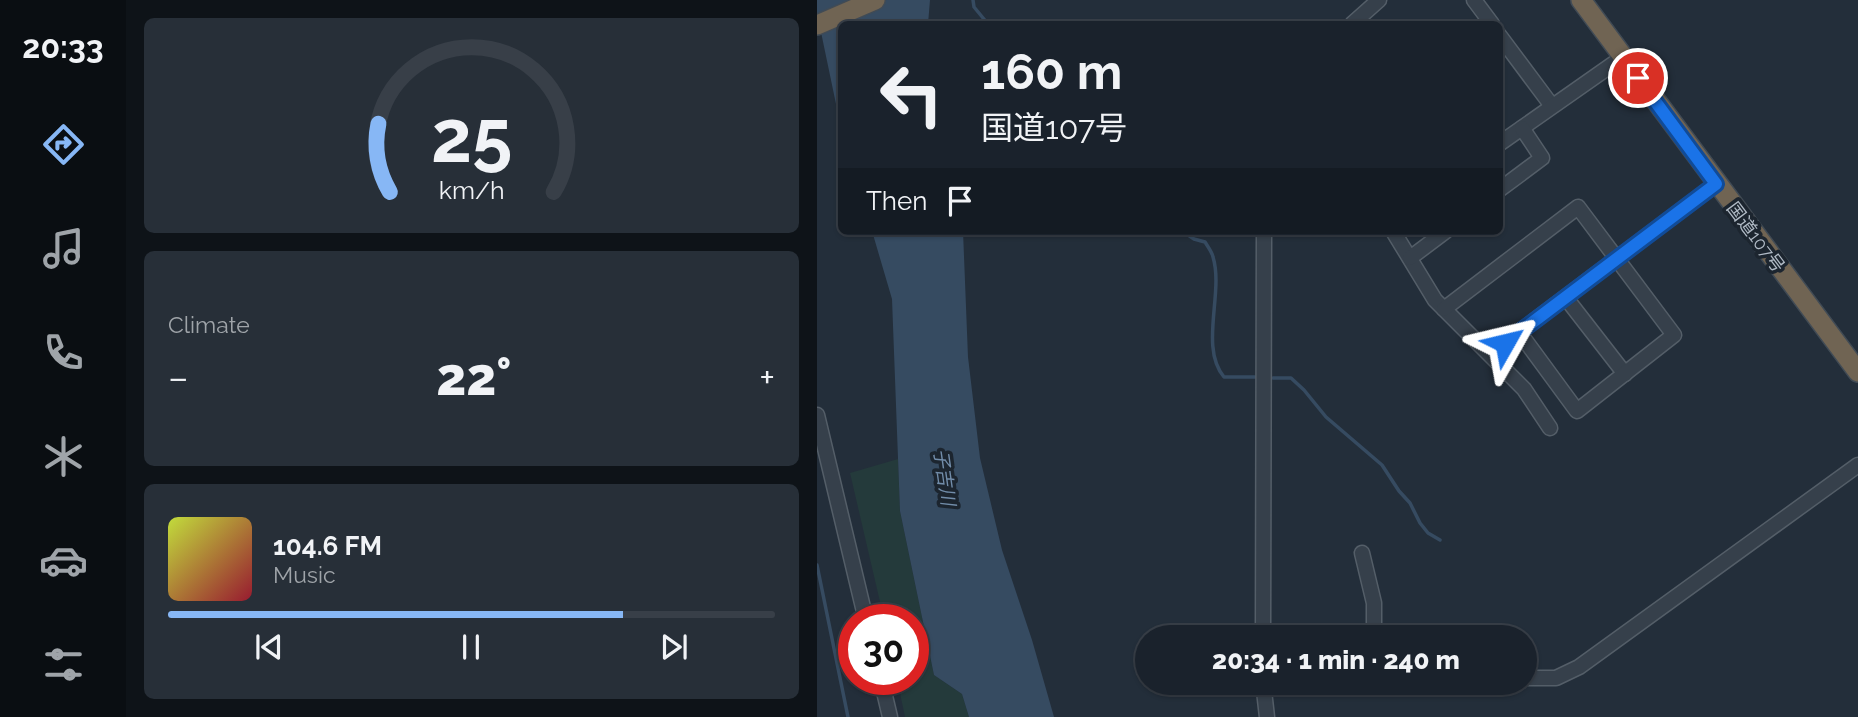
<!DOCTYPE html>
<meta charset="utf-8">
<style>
:root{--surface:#1a222c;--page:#272f38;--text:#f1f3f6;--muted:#9fa4a9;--line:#383f48;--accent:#87b7f5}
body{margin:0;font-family:Raleway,"Noto Sans JP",sans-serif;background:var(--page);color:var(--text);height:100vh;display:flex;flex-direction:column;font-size:26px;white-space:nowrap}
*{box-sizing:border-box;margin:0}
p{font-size:23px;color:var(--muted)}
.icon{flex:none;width:38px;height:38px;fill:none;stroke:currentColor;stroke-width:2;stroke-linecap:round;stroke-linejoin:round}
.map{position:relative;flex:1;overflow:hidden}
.side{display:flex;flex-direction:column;gap:18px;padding:18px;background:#0e1318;width:691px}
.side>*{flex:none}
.hud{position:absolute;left:21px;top:21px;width:665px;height:214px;border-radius:10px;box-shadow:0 2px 5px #0004,0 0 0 2px var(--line);background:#1a222c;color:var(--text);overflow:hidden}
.speed{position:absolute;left:21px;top:604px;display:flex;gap:14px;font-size:35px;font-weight:700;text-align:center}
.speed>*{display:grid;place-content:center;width:91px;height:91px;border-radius:50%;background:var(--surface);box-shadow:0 2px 5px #0004,0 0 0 2px var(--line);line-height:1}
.speed .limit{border:10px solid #d22;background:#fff;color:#111}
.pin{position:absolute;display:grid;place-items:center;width:60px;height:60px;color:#fff;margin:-30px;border:4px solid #fff;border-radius:50%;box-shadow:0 2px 7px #0007}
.me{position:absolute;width:77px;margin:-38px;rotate:53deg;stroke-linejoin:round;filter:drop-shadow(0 0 5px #0008)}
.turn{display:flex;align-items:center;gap:24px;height:147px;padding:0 28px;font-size:32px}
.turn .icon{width:91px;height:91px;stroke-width:2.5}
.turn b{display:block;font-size:49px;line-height:60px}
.then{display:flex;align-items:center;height:66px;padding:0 28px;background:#0003;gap:14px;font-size:26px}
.big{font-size:52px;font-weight:800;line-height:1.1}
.side .tile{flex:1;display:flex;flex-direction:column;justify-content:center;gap:10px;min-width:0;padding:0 24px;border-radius:10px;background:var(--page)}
.side .dial{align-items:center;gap:0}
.dial svg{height:182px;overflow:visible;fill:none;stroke:var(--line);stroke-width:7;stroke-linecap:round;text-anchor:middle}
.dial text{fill:var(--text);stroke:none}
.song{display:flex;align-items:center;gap:21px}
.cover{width:84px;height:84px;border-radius:10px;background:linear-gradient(135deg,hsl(70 70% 55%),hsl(350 70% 35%))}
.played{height:7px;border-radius:4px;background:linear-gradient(90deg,var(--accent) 75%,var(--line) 75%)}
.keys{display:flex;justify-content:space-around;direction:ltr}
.heat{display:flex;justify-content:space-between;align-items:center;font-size:38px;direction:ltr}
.trip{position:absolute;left:318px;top:625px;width:402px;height:70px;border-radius:35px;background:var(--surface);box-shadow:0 2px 5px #0004,0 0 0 2px var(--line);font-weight:800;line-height:70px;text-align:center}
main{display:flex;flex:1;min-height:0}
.dock{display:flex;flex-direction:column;width:126px;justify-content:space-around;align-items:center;background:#0a0e12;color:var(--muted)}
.dock .icon{width:49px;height:49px}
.dock .current{color:var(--accent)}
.dock b{font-size:32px;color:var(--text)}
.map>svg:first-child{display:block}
.green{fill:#243a3b}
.water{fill:#364b61}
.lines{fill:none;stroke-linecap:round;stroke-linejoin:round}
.stream{stroke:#364b61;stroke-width:3.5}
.minor-casing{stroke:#545e68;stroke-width:17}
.highway-casing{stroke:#414b55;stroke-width:22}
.minor{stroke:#36404b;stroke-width:14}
.highway{stroke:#706453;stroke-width:19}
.route-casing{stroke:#114b97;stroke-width:18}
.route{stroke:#1a73e8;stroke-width:12}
.labels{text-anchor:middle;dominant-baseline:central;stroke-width:7;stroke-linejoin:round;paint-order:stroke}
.street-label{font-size:18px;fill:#b1bbc6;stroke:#1c252f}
.water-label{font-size:19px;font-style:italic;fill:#728daa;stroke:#1c252f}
</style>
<main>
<nav class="dock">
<b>20:33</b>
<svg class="icon current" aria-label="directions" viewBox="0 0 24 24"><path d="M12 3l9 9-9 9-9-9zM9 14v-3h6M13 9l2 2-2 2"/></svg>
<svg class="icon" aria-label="music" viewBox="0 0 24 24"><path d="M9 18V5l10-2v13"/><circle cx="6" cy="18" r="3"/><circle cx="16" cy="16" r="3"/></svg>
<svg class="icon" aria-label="phone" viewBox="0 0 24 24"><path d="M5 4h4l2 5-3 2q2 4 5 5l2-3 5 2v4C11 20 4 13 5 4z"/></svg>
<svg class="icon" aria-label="climate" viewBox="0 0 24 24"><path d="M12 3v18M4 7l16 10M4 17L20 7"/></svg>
<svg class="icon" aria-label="car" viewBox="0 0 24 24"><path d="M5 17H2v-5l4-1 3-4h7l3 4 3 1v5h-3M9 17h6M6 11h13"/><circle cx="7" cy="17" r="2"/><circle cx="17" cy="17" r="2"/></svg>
<svg class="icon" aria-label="filters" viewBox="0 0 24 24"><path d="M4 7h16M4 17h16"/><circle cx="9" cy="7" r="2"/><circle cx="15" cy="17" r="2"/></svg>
</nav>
<section class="side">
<div class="tile dial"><svg viewBox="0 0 100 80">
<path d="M14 69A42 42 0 1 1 86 69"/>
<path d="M14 69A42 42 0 0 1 9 39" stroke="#87b7f5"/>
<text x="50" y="56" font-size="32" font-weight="700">25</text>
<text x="50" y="72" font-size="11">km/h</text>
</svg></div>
<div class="tile"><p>Climate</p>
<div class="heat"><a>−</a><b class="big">22°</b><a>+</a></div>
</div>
<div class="tile">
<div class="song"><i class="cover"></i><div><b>104.6 FM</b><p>Music</p></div></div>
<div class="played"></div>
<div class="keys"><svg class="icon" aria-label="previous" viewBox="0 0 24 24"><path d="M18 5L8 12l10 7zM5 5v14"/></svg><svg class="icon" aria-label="pause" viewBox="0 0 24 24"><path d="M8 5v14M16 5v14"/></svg><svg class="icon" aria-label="next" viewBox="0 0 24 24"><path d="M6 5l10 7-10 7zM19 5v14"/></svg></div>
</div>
</section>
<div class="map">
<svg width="1041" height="717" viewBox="0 0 1041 717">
<rect width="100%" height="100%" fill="#232e3a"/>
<polygon class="green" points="81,459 83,511 117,675 145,694 152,717 88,717 80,679 96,679 96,620 67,619 33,473"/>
<g class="water">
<polygon points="0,0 113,0 111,24 24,24 24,128 0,13"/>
<polygon points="55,231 146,231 151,357 163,458 185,550 215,640 237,717 152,717 145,694 117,675 83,511 75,299"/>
</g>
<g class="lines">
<g class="stream">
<polyline points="156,0 157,7 171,24"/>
<path d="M365,231L377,239L388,242C391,247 395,252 396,257C407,293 382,347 407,377H438"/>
<polyline points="456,378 474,378 487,390 509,417 565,465 582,491 593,503 603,523 611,533 623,540"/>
<polyline points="0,565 31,717"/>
</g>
<defs>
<g id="minor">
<polyline points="657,0 675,24"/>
<polyline points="535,24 562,0"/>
<polyline points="682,35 735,106"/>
<polyline points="682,144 806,57"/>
<polyline points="682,190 725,158 705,128"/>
<polyline points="576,231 618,300 707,389 733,428"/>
<polyline points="593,258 629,231"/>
<polyline points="749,298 808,374"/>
<polyline points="627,309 761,207 857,335 760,411 702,332"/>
<polyline points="673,354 899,184"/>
<polyline points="0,415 49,620"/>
<polyline points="545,553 557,603 557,637"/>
<polyline points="446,637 447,231"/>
<polyline points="709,678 739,678 762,667 1041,465"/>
<polyline points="64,679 73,717"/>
<polyline points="446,682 450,717"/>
</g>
<g id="highway">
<polyline points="764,0 1041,372"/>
<polyline points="0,25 58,0"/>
</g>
</defs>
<use href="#minor" class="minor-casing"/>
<use href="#highway" class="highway-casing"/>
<use href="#minor" class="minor"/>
<use href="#highway" class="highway"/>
</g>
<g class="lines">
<defs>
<polyline id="route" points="688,343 899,184 821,78"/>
</defs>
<use href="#route" class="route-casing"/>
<use href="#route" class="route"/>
</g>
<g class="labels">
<g class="street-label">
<text transform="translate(939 237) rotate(53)">国道107号</text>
</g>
<g class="water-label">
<text transform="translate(128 477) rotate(82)">子吉川</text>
</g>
</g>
</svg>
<div class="speed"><div class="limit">30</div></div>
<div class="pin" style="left:821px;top:78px;background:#d93025"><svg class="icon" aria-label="arrive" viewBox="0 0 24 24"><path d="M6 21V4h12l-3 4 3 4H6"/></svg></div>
<svg class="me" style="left:688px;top:343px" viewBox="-20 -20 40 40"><path d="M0-17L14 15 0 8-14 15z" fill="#1a73e8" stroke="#fff" stroke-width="4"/></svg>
<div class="trip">20:34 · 1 min · 240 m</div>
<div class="hud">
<div class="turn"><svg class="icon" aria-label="left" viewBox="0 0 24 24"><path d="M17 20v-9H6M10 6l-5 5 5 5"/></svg><div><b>160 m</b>国道107号</div></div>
<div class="then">Then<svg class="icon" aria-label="arrive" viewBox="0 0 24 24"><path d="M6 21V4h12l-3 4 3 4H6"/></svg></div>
</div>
</div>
</main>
